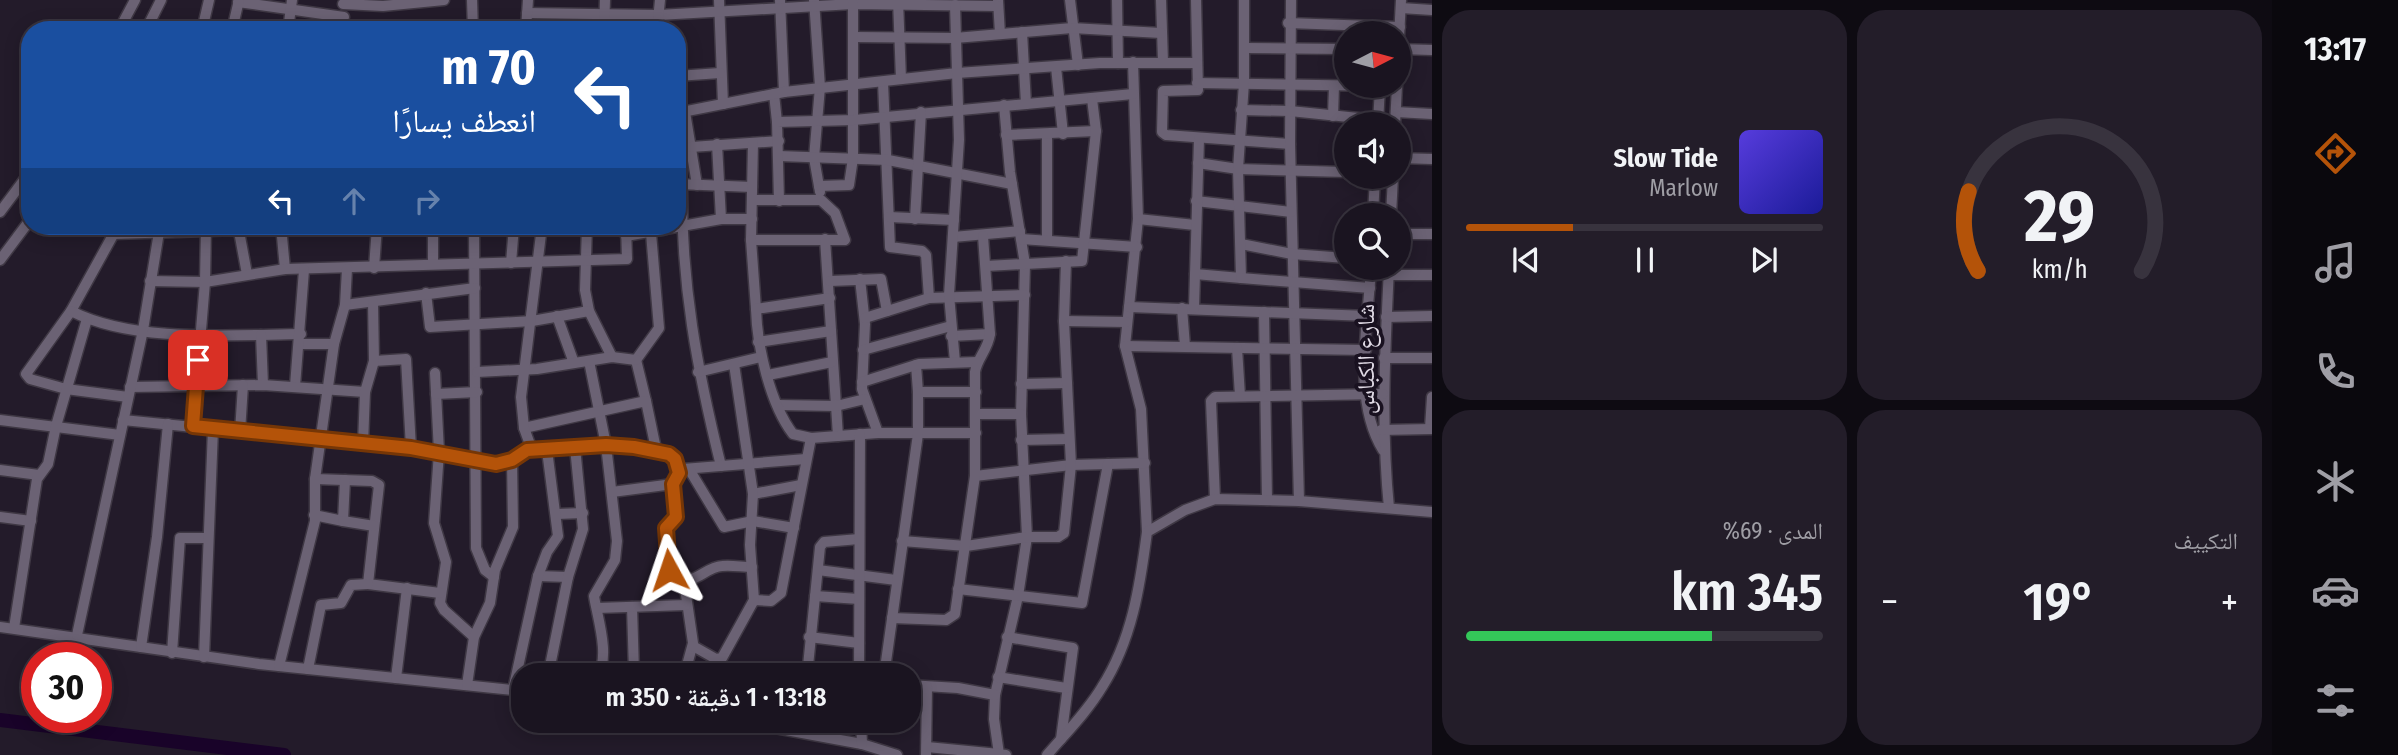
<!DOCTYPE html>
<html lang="ar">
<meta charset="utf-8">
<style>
:root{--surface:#1a1420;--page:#231d29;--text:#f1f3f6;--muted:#9f9ea5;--line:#38333e;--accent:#b45309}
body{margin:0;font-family:"Fira Sans Condensed","Noto Naskh Arabic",sans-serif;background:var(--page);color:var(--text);direction:rtl;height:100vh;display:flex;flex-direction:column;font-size:26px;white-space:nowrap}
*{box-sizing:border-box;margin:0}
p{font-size:23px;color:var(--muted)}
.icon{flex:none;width:38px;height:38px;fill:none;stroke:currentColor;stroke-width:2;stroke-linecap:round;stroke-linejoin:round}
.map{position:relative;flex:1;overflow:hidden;direction:ltr}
.side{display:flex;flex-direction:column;gap:10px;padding:10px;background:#0e0b12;width:840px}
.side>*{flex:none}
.hud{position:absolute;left:21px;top:21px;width:665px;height:214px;border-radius:28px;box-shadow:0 4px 18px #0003,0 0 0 2px var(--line);direction:rtl;background:#1a4fa0;color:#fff;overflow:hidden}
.needle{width:46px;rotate:84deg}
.buttons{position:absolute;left:1334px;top:21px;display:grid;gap:14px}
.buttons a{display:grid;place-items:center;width:77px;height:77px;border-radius:50%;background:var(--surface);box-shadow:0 4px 18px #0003,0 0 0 2px var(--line);font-size:35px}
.speed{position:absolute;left:21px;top:642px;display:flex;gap:14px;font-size:35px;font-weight:700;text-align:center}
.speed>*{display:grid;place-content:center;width:91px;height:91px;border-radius:50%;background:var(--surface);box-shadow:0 4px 18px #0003,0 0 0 2px var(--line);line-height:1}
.speed .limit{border:10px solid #d22;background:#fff;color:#111}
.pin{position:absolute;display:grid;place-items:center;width:60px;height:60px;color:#fff;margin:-30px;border-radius:14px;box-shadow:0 4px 10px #0006}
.me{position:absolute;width:77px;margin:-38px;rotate:355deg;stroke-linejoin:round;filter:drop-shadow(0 0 5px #0008)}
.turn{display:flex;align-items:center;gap:24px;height:147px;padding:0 35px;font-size:32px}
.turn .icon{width:91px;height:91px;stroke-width:2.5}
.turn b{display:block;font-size:49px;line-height:60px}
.lanes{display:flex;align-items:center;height:66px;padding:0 35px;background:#0003;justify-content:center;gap:35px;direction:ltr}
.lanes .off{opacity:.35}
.big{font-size:52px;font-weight:600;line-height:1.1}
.side .card{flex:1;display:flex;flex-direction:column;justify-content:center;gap:10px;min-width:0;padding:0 24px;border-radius:28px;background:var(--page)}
.side .dial{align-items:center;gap:0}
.dial svg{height:182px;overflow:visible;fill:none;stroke:var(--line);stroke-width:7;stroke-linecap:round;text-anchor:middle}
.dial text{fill:var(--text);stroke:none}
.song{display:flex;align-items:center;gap:21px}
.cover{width:84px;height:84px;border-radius:10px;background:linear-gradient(135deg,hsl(250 70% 55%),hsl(240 70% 35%))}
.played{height:7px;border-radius:4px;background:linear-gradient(90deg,var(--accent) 30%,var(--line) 30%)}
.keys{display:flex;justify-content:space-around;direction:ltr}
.heat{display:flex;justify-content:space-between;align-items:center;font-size:38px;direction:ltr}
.charge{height:10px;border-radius:5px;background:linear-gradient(90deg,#34c759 69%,var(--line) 0)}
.side .tiles{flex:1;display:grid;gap:10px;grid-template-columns:repeat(2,1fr)}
.trip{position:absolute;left:511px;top:663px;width:410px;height:70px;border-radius:28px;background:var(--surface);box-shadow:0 4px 18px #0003,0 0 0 2px var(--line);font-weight:600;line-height:70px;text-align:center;direction:rtl}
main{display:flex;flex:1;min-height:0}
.tab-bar{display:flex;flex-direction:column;width:126px;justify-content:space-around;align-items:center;background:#0a080d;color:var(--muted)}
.tab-bar .icon{width:49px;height:49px}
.tab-bar .current{color:var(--accent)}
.tab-bar b{font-size:32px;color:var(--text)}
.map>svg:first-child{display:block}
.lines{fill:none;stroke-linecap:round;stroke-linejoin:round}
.canal{stroke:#190329;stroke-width:14}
.minor-casing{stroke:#3f3844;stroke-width:13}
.minor{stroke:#6b6274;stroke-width:10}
.route-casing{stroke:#753606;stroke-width:18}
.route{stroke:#b45309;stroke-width:12}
.labels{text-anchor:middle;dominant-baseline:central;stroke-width:7;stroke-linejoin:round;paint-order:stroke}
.street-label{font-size:24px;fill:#dfd9e4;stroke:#191120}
</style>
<main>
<nav class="tab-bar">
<b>13:17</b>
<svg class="icon current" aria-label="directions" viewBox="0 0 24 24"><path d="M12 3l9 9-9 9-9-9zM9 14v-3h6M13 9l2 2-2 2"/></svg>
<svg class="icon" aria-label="music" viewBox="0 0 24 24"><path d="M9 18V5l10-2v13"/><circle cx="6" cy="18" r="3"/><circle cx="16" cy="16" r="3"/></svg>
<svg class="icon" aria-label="phone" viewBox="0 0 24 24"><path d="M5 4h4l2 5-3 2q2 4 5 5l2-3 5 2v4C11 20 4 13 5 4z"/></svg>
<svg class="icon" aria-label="climate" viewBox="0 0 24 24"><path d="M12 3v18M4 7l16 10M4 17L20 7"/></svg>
<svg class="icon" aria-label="car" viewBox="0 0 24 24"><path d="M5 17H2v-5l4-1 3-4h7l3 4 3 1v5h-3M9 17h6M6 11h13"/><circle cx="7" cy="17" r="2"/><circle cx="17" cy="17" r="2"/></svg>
<svg class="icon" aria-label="filters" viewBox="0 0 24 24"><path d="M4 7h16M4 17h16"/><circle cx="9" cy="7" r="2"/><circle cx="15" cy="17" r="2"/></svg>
</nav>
<section class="side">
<div class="tiles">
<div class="card dial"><svg viewBox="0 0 100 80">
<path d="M14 69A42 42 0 1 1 86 69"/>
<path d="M14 69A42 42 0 0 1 10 34" stroke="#b45309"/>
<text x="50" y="56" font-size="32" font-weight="700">29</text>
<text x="50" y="72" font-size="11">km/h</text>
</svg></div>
<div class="card">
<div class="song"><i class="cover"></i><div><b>Slow Tide</b><p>Marlow</p></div></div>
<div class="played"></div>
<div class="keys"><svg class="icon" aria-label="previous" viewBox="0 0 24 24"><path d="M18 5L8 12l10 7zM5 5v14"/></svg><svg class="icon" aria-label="pause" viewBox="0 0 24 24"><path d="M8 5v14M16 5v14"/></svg><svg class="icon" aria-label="next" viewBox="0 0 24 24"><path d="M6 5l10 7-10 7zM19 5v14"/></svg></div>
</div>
<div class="card"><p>التكييف</p>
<div class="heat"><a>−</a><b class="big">19°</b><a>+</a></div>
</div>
<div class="card"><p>المدى · 69%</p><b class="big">345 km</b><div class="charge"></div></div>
</div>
</section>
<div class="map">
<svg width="1432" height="755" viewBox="0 0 1432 755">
<rect width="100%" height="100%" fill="#231b2a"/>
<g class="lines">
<polyline class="canal" points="0,720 284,755"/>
<defs>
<g id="minor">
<polyline points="472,0 473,30"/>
<polyline points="719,0 723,104"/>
<polyline points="780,0 784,92"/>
<polyline points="814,0 820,87 814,158 820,192"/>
<polyline points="898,0 901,79"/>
<polyline points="998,0 1000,34"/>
<polyline points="1070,0 1078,65"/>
<polyline points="1117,0 1118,63"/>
<polyline points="1161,0 1163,62"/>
<polyline points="1196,0 1198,90 1163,91 1162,132 1166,135 1290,144"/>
<polyline points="1291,0 1290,144 1299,501"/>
<polyline points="238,2 344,17"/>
<polyline points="343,4 383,6 444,0"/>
<polyline points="1401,8 1432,10"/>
<polyline points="527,13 658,15 853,4 998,6"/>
<polyline points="1288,23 1400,27"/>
<polyline points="119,30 135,0"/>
<polyline points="146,30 161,0"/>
<polyline points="202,30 209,0"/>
<polyline points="232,30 239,0"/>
<polyline points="288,30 292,0"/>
<polyline points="526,30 528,0"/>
<polyline points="604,30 605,0"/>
<polyline points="657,30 660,0"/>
<polyline points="1022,32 1026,104"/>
<polyline points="854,37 955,38 1072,28 1161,33"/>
<polyline points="1246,48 1346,49"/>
<polyline points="1398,49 1432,50"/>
<polyline points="1398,56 1401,0"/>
<polyline points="1133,62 1138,219 1125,346 1141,409 1147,532"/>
<polyline points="1056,67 1063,134"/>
<polyline points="677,76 720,73"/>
<polyline points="883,82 890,247 922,251 926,255 929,298"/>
<polyline points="1197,83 1380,86"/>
<polyline points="774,94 777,122"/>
<polyline points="1004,105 1010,172 1025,264 1021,414 1027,537 1018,596 995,695 994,719 999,754 1006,755"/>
<polyline points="1241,110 1290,111 1378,120"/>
<polyline points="685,112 697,185"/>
<polyline points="1396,112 1432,114"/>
<polyline points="677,113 784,92 957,73 1100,63 1197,63"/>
<polyline points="1333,116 1334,86"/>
<polyline points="1378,124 1380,86"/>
<polyline points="1395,124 1397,86"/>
<polyline points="1047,134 1047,239"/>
<polyline points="1006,135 1096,131"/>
<polyline points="717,144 721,219"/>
<polyline points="691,147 779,141"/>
<polyline points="779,156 888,160 1012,184"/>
<polyline points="1398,158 1432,159"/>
<polyline points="1198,163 1238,169 1346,172"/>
<polyline points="678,184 752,187"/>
<path d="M682,184C681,284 697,369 721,466"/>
<polyline points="819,186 849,185 853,158 853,4"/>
<polyline points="752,200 821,200 835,213 845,240 751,240 753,143"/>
<polyline points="779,201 777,122 854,120 1133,94"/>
<polyline points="1196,201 1291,212"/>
<polyline points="0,212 30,172"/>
<polyline points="1373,215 1375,177"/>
<polyline points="1391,215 1393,177"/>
<polyline points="889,217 954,220"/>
<polyline points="915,219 921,112"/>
<polyline points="1138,219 1195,225"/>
<polyline points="118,226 71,311 26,374 30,379 66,389 128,397"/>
<polyline points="238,226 247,274"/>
<polyline points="281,226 285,269"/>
<polyline points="474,226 476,548 485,570 494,577"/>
<polyline points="587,226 585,290 589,311 612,357"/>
<polyline points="377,231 424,226"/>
<polyline points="114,234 238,230 254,226"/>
<polyline points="1398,234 1432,234"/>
<polyline points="626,236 721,219 752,219"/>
<polyline points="953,237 1020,231"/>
<polyline points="825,239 838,436"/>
<polyline points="1021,239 1137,247"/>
<polyline points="751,240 756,309"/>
<polyline points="1241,244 1292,254 1346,258"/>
<polyline points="0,260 30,220"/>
<polyline points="511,263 514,226"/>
<polyline points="433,264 433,226"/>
<polyline points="986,266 1082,261 1096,131 1092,99"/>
<polyline points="374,268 377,226"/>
<path d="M1371,268C1368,325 1352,400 1383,450"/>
<path d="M1389,268C1385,349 1381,428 1389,508"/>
<polyline points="1195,274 1241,278 1238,169 1244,83 1244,0"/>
<polyline points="1388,275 1432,275"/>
<polyline points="1241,278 1370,288"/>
<polyline points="860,279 865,324 862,389 878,433"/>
<polyline points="150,281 205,282 285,269 627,259 626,226"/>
<polyline points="830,281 881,279 887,311"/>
<polyline points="426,293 430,327 532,321 589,311"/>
<polyline points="345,305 475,288"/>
<polyline points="1129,307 1368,316"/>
<polyline points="1182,308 1185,346"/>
<polyline points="1194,308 1199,139"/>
<path d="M71,311C134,343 231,335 301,334"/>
<polyline points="1264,312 1267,500"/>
<polyline points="557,316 574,363"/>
<polyline points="1386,317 1432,316"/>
<polyline points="865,318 929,298 1025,295"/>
<polyline points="1064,321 1126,322"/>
<polyline points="261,335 263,385"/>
<polyline points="951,336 990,334"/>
<polyline points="758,342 831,331"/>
<polyline points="300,344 334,344"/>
<polyline points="1125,346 1366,350"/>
<polyline points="1237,348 1240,396"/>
<polyline points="863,350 951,326"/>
<polyline points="1384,358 1432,358"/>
<polyline points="636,360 659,328 651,233"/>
<polyline points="636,360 646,401"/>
<polyline points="374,361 406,359 411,448"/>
<path d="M589,361L606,445L617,541L615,560L594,596C597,616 611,658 597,676"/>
<polyline points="955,362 949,295 959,140 955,5"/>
<polyline points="916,365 918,392"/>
<polyline points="477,372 537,369 612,357 636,360"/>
<polyline points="698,372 761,357"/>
<polyline points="435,373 439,452 434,523 446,562 440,603 444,610 474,637"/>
<polyline points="768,375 832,362"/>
<polyline points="862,382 919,364 977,362"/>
<polyline points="1021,384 1067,383"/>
<polyline points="295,386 304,270"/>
<polyline points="130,387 263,385 365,392"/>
<polyline points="436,394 477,392"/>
<polyline points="779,405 836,406 865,399"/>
<polyline points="976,414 1021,414"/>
<polyline points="0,420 120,435"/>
<polyline points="123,420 363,444 365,392 374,361 373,302"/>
<polyline points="193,426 205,282 206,226"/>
<polyline points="524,428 646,401 656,449"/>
<polyline points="1430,428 1432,397"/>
<polyline points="1381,430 1432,429"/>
<polyline points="240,432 243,385"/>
<path d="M811,438L793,434C770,404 757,346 756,309L830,298"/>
<polyline points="1021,440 1069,439"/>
<polyline points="363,444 411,448 496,464 512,460 527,450 606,445 656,449 675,459 679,473 673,484 612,492"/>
<polyline points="532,450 524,428 521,397 542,226"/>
<polyline points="683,469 806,459"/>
<polyline points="689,469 724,527 753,521 794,528"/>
<polyline points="0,470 39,475"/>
<polyline points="975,476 1071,465 1145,463"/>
<polyline points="315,479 372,481 379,485 368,584 440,593"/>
<path d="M673,484L676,518L665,528L668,564L674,577C694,588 704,567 722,566C732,565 742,567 752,567"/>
<polyline points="753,494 801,485"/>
<polyline points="1215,499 1211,401 1215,397 1383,394"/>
<polyline points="557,514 583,513"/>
<polyline points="314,515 343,521 345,480"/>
<polyline points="0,517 31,521"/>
<polyline points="343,521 374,526"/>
<polyline points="902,541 966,546 1027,537 1058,537 1064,533 1071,465 1064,321 1066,261"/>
<polyline points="818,570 896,580"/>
<polyline points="538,576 568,577"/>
<polyline points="684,581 693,643 686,669"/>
<polyline points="958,589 1082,603 1108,464"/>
<polyline points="815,596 859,599"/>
<polyline points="754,600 771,601 781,593 811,438 878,433 976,433"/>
<polyline points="632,607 634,672"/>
<polyline points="597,608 686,605"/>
<path d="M892,618L946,620L955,614L975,476V372C977,358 988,350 990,334L983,236"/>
<polyline points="0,627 259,664 523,691"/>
<polyline points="14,628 37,479 48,464 56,426 87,319"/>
<polyline points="77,635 143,330 160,226"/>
<polyline points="809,637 859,643"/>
<polyline points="1007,637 1073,648 1061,739"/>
<polyline points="693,646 716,659 722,658 754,600 750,545 753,494 734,364"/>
<polyline points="141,647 157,537 168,424"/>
<polyline points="172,653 180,538 207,538"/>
<polyline points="204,657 213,429"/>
<polyline points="279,666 315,521 315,479 334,344 345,305 347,269"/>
<polyline points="308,669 321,605 341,603 351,585 368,584"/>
<polyline points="601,671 686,669 724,676"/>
<polyline points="548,676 568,577 583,529 575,447"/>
<polyline points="807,676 820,547 824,542 859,539"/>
<polyline points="859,676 860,434"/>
<polyline points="884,676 918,434 918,392 976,392"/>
<polyline points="998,677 1066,688"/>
<polyline points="396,678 407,588"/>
<polyline points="467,685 474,637 490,603 495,570 513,527 512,460"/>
<polyline points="908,685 958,688 995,695"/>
<polyline points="513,690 538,576 547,552 558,536 547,450"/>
<polyline points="736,721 862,744 897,755"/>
<polyline points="861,721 862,744"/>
<polyline points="927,747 999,754"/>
<polyline points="926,755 927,687"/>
<path d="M1047,755C1066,733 1087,712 1102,687C1132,640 1140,586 1147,532L1185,510L1215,499L1299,501L1432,512"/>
</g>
</defs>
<use href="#minor" class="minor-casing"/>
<use href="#minor" class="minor"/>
</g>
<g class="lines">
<defs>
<polyline id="route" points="198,360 193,426 411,448 496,464 512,460 527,450 606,445 634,447 669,454 675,459 679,473 673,484 676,517 666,528 669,570"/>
</defs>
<use href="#route" class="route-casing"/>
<use href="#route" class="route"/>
</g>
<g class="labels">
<g class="street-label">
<text transform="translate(1366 359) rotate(-90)">شارع الكباس</text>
</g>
</g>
</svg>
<div class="buttons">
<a><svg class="needle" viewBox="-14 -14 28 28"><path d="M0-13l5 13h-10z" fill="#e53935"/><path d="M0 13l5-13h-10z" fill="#9f9ea5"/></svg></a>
<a><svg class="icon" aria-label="sound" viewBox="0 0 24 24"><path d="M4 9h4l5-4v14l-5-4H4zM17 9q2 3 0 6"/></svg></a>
<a><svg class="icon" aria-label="search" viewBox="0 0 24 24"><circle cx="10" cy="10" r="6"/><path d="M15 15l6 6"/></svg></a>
</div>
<div class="speed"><div class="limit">30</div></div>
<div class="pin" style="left:198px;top:360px;background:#d93025"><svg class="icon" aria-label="arrive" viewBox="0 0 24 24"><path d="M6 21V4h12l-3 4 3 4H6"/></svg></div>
<svg class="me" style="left:669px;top:570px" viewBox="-20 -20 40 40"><path d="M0-17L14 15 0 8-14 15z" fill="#b45309" stroke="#fff" stroke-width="4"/></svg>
<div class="trip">13:18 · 1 دقيقة · 350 m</div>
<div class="hud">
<div class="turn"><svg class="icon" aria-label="left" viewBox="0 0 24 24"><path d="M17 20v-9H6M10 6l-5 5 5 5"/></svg><div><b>70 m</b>انعطف يسارًا</div></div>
<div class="lanes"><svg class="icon" aria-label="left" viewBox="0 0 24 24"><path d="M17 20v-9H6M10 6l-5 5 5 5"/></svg><svg class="icon off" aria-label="ahead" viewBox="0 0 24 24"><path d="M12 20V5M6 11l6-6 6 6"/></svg><svg class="icon off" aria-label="right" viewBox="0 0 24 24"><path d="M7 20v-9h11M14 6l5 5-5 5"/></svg></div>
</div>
</div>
</main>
